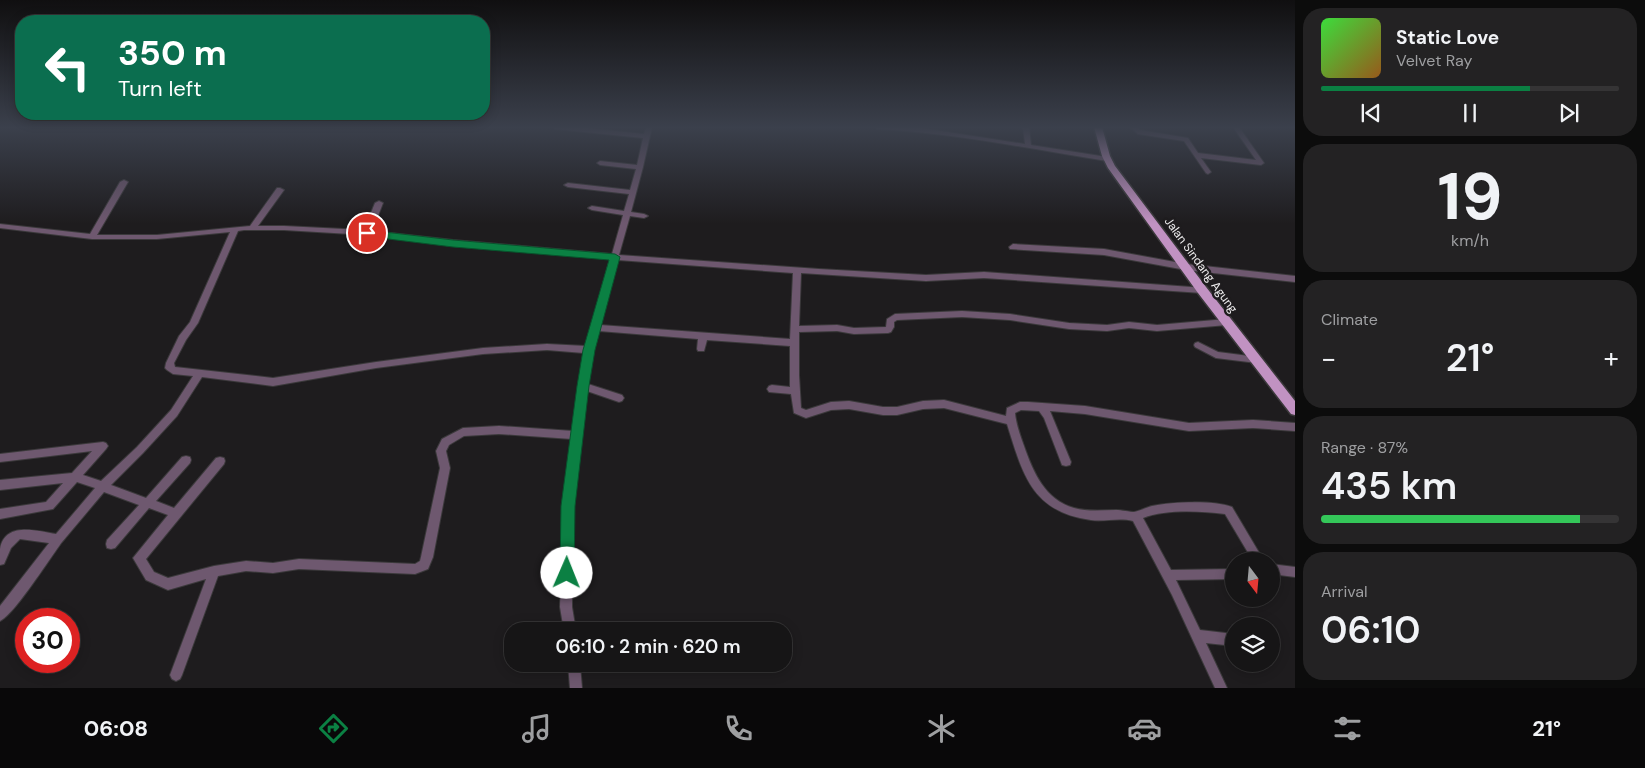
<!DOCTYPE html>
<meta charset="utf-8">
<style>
:root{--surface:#161516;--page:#232223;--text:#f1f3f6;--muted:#9e9fa1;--line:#353435;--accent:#0b8043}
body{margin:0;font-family:"DM Sans",sans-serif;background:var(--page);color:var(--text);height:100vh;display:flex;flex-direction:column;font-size:19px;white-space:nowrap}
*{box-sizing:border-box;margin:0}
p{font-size:16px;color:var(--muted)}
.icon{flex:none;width:28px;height:28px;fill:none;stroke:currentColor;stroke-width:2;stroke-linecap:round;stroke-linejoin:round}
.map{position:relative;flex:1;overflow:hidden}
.side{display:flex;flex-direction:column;gap:8px;padding:8px;background:#0c0c0c;width:350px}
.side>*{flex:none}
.banner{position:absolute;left:15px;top:15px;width:475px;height:105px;border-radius:20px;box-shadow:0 2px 12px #0003,0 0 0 1px var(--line);background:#0b6e4f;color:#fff;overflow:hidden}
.needle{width:32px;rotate:164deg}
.tools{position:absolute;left:1225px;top:552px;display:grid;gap:10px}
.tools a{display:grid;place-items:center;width:55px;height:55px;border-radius:50%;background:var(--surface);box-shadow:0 2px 12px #0003,0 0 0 1px var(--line);font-size:25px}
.speed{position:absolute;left:15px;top:608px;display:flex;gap:10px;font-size:25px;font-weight:700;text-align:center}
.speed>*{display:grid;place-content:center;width:65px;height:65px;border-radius:50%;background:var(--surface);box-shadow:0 2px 12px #0003,0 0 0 1px var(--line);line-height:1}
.speed .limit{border:8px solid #d22;background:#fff;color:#111}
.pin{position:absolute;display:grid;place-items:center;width:42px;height:42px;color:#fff;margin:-21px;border:2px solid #fff;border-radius:50%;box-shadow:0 1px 5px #0007}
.me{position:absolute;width:55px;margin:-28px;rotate:1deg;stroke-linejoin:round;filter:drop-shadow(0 0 4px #0008)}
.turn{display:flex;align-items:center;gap:18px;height:105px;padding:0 20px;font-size:22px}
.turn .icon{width:65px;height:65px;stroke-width:2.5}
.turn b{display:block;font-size:35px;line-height:42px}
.big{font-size:38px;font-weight:600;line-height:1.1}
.side .widget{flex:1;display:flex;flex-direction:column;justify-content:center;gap:8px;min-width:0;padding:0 18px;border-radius:20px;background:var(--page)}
.side .dial{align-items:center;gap:0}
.dial b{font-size:65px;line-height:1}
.song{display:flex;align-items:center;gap:15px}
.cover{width:60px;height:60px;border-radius:8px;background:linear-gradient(135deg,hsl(120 70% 55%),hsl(30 70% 35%))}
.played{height:5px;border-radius:2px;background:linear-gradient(90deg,var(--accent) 70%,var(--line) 70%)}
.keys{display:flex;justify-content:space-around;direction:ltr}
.heat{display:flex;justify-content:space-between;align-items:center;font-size:28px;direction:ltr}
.charge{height:8px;border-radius:4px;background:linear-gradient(90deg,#34c759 87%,var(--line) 0)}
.trip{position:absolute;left:504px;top:622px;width:288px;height:50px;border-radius:20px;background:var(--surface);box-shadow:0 2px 12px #0003,0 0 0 1px var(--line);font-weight:600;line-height:50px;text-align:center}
.menu{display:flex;height:80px;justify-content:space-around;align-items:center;background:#090809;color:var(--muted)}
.menu .icon{width:35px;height:35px}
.menu .current{color:var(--accent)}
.menu b{font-size:22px;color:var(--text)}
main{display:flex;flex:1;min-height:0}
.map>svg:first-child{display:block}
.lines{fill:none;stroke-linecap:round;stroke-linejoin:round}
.minor-casing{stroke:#3b393b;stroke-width:2}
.major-casing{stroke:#3b393b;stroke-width:3}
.minor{fill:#6e586f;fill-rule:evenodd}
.major{fill:#c192c2;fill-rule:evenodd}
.route{fill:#0b8043;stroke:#07532c}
.labels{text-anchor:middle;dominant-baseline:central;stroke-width:5;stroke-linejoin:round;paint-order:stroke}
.street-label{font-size:12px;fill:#eeedee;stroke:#1e1c1e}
</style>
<main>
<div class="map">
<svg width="1295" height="688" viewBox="0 0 1295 688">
<rect width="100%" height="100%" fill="#1e1c1e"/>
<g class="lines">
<defs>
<g id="minor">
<path d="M552,127H577L644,134L646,127H652L643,167L631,212L644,214L648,216L644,218L630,216L619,255L819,269L926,275L984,272L1205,288L1206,290L1205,292L1202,293L984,278L926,281L801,273L799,326L837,325L854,328L886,327L887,319L895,314L962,311L1010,314L1069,323L1107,325L1129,322L1157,325L1227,319L1231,322L1227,325L1157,331L1129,328L1107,331L1069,329L1010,320L962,317L897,320L894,322V327L891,332L888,333L854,334L837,331L799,332V375L801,408L806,410L831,402L849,401L883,407H897L923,401L944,400L1006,416L1007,408L1020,402H1028L1085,406L1189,423L1253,420L1295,423V431L1253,428L1189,431L1085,414L1050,411L1071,462L1070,465L1066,466L1062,465L1044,418L1039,411L1021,410L1015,413C1016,424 1020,435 1024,446C1033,472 1045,500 1074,508C1088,512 1102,510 1116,510C1121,510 1130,512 1134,512C1140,511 1147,507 1152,506C1172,502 1213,500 1232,507L1264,561H1253L1225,514C1201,511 1165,509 1143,518L1171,570L1234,569V579L1176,580L1200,630L1234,634V646L1206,643L1227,688H1215L1172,595L1133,521C1119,517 1105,522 1091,520C1032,512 1023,475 1007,424L944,408L923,409L897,415H883L849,409L831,410L806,418L794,413L791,394L769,392L767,389L769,386L772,385L790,387V346L707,340L704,351H698L697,349L698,339L599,331L593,350L588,384L622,395L624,398L622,401L619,402L587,391L573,506L572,607L576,631H564L560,607L563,506L572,439L499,434L464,436L449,445L446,451L450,468L433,557L428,569L415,574L299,569L273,573L246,571L218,576L182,675L180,679L176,681L172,679L170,675L206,579L168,590L146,580L133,558L168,515L149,508L115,548L111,549L107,548L106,544L107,540L139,505L104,492C90,509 76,525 62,542C50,558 14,615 0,621V606L49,543L20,539L11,548L4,564L0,565C0,560 0,554 0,549C5,521 37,531 56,534L95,488L77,482L53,509L0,519V509L46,502L63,483L0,490V480L72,473L92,451L0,462V454L103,442L106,443L108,446L106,449L83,475L101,481L137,447L171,410L193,376L173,374L167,370L165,368L166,363L179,336L190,322L230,232L157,239H92L0,228V224L90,234L120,182L124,180L128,182L97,235H157L250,226L277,188H280L284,190L258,226H284L364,230L375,203L379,201L383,203L372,231L453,240L612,254L623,215L592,210L588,208L592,206L624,211L629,194L568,187L564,185L568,183L630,190L636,169L600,165L597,163L600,161L637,165L643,138L555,129ZM244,230H284L367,235L453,246L610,259L586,346L547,344L483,348L376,362L273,378L175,367L174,363L186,340L198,323L238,231ZM618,260L793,273L790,339L600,325ZM547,350L584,353L573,431L499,426L463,428L442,439L436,451L440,468L421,557L420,561L415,564L299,559L273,563L246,561L214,566L168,578L154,572L146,559L224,464L225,461L224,458L220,457L216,458L174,508L156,501L190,463L191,460L190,457L186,456L182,457L146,498L111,485L143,453L177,416L202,377L273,386L376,368L483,354Z"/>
<path d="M874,127H915L1025,144L1023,127H1029L1031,145L1107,157L1110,159L1107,161C1031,149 954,133 877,129Z"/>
<polygon points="1130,127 1137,127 1140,130 1188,138 1198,153 1256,160 1233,127 1239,127 1264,163 1261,165 1201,158 1211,172 1208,174 1206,173 1184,141 1138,134"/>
<polygon points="1013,244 1104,249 1186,264 1295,276 1295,282 1186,270 1104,255 1010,249 1009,247"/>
<polygon points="1198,342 1218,352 1257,357 1260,358 1261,360 1260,362 1257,363 1216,358 1195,347 1194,345 1195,343"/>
<polygon points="1271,564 1295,567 1295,577 1271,574"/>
<polygon points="1271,636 1276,638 1278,642 1276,646 1272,648"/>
<polygon points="568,664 580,664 582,688 570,688"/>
</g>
<polygon id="major" points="1094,127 1102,127 1110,156 1115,166 1206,287 1295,401 1295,415 1291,414 1198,293 1108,168 1102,156"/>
</defs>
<use href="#minor" class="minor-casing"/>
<use href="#major" class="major-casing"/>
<use href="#minor" class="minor"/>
<use href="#major" class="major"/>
</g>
<linearGradient id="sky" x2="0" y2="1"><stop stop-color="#100f10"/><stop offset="0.57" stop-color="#3b404c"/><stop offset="1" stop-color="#3b404c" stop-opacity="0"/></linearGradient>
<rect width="1295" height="224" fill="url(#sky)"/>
<polygon class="route" points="367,230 453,240 615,254 620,257 595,350 589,386 575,506 574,573 572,578 567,580 562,578 560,573 561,506 577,386 583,350 609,260 453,247 364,236 362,233"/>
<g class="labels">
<g class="street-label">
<text transform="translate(1201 265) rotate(54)">Jalan Sindang Agung</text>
</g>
</g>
</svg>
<div class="tools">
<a><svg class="needle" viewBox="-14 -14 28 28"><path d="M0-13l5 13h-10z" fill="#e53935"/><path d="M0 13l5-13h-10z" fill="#9e9fa1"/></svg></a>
<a><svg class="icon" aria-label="layers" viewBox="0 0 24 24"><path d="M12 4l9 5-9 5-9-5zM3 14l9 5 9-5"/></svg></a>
</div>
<div class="speed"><div class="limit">30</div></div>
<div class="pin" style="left:367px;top:233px;background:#d93025"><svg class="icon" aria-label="arrive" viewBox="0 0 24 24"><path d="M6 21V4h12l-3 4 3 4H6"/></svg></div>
<svg class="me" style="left:567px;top:573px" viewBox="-20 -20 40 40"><circle r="19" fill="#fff"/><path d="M0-13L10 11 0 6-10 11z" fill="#0b8043"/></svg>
<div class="trip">06:10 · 2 min · 620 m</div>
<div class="banner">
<div class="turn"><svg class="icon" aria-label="left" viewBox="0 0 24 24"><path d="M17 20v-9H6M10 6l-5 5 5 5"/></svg><div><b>350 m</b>Turn left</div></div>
</div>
</div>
<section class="side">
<div class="widget">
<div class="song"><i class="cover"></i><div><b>Static Love</b><p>Velvet Ray</p></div></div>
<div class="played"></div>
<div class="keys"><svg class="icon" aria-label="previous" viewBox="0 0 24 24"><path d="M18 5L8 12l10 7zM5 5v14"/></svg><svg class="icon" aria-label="pause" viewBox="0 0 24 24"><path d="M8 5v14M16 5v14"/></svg><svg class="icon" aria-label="next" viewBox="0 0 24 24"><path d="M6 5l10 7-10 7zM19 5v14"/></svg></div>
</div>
<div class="widget dial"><b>19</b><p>km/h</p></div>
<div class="widget"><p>Climate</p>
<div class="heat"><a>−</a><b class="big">21°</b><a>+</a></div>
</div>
<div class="widget"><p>Range · 87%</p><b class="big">435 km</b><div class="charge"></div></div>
<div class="widget"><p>Arrival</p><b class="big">06:10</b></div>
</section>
</main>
<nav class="menu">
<b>06:08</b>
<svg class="icon current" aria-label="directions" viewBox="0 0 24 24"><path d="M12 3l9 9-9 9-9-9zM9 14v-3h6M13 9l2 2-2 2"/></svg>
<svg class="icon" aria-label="music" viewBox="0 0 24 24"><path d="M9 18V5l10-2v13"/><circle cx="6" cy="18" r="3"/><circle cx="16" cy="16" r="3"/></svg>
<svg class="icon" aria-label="phone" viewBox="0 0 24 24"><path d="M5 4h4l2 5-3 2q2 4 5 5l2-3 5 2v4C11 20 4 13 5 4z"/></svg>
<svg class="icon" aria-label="climate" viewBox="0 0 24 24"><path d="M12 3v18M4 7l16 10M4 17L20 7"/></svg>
<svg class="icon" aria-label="car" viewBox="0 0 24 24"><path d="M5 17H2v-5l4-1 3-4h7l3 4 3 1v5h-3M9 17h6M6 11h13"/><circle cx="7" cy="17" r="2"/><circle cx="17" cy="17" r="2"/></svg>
<svg class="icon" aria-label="filters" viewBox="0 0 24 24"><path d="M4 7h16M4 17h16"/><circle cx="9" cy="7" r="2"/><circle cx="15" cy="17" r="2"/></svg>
<b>21°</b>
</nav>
